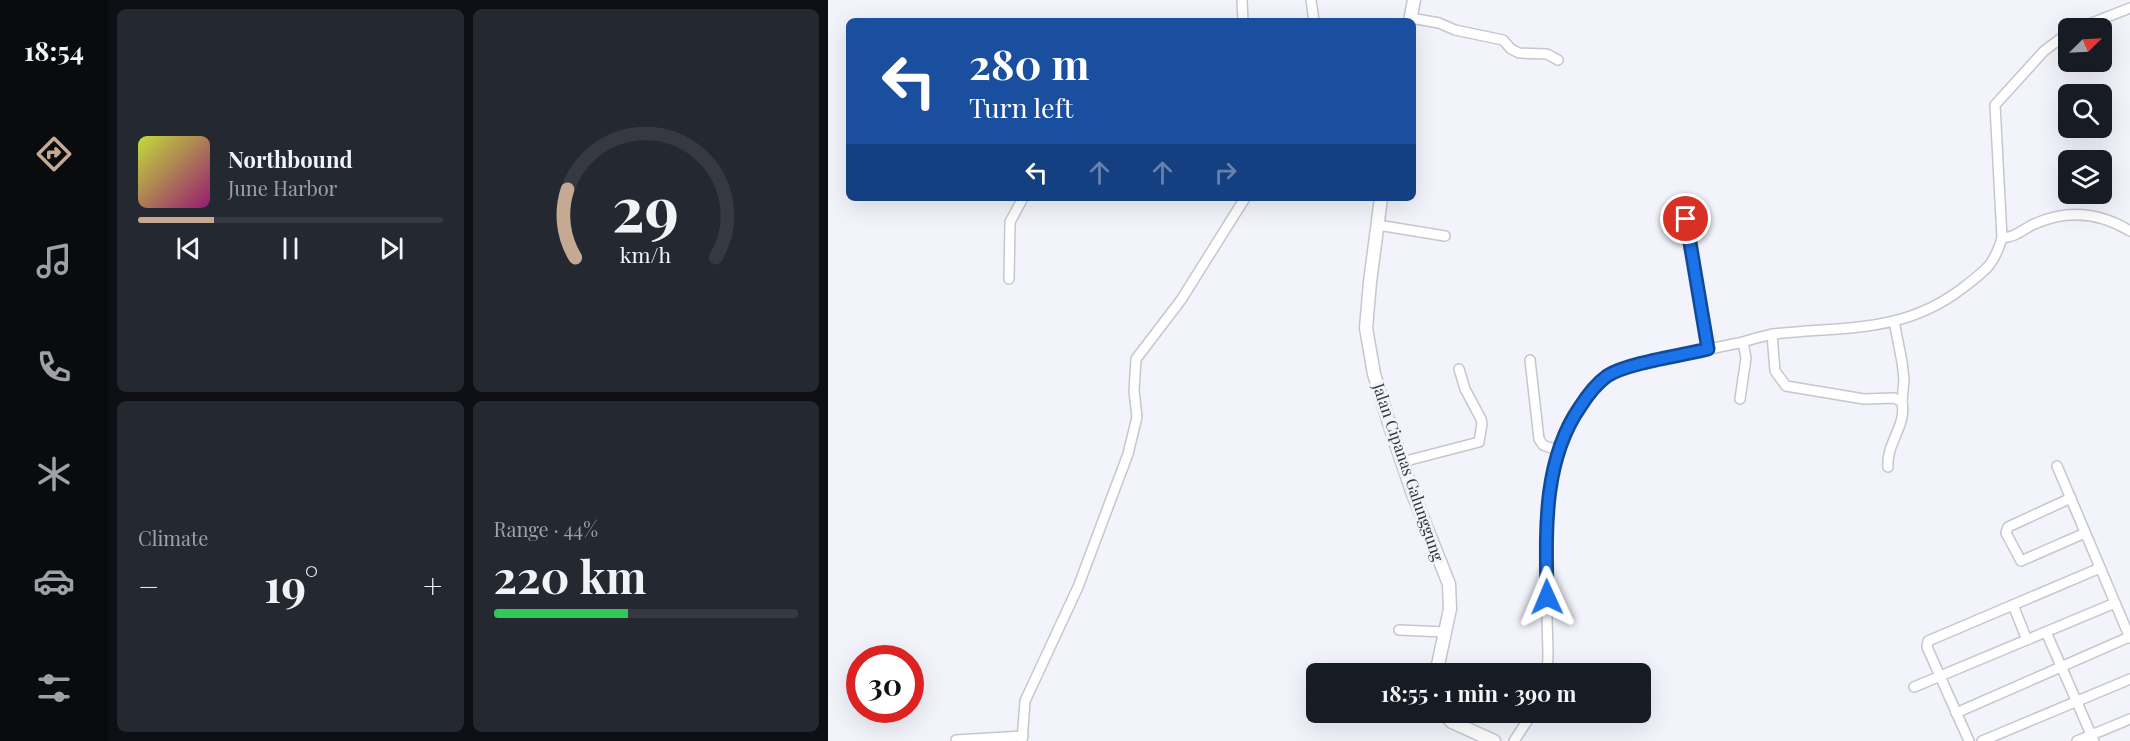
<!DOCTYPE html>
<meta charset="utf-8">
<style>
:root{--surface:#171b24;--page:#242831;--text:#f1f3f6;--muted:#9ea1a6;--line:#363941;--accent:#c5a992}
body{margin:0;font-family:"Playfair Display",serif;background:var(--page);color:var(--text);height:100vh;display:flex;flex-direction:column;font-size:22px;white-space:nowrap}
*{box-sizing:border-box;margin:0}
p{font-size:20px;color:var(--muted)}
.icon{flex:none;width:33px;height:33px;fill:none;stroke:currentColor;stroke-width:2;stroke-linecap:round;stroke-linejoin:round}
.map{position:relative;flex:1;overflow:hidden}
.details{display:flex;flex-direction:column;gap:9px;padding:9px;background:#0d0f14;width:720px}
.details>*{flex:none}
.top-card{position:absolute;left:18px;top:18px;width:570px;height:183px;border-radius:9px;box-shadow:0 6px 24px #0002;background:#1a4fa0;color:#fff;overflow:hidden}
.needle{width:39px;rotate:66deg}
.fabs{position:absolute;left:1230px;top:18px;display:grid;gap:12px}
.fabs a{display:grid;place-items:center;width:54px;height:54px;border-radius:9px;background:var(--surface);box-shadow:0 6px 24px #0002;font-size:30px}
.speed{position:absolute;left:18px;top:645px;display:flex;gap:12px;font-size:30px;font-weight:700;text-align:center}
.speed>*{display:grid;place-content:center;width:78px;height:78px;border-radius:50%;background:var(--surface);box-shadow:0 6px 24px #0002;line-height:1}
.speed .limit{border:9px solid #d22;background:#fff;color:#111}
.pin{position:absolute;display:grid;place-items:center;width:51px;height:51px;color:#fff;margin:-26px;border:3px solid #fff;border-radius:50%;box-shadow:0 2px 6px #0007}
.me{position:absolute;width:66px;margin:-33px;rotate:359deg;stroke-linejoin:round;filter:drop-shadow(0 0 4px #0008)}
.turn{display:flex;align-items:center;gap:21px;height:126px;padding:0 24px;font-size:27px}
.turn .icon{width:78px;height:78px;stroke-width:2.5}
.turn b{display:block;font-size:42px;line-height:51px}
.lanes{display:flex;align-items:center;height:57px;padding:0 24px;background:#0003;justify-content:center;gap:30px;direction:ltr}
.lanes .off{opacity:.35}
.big{font-size:45px;font-weight:700;line-height:1.1}
.details .tile{flex:1;display:flex;flex-direction:column;justify-content:center;gap:9px;min-width:0;padding:0 21px;border-radius:9px;background:var(--page)}
.details .dial{align-items:center;gap:0}
.dial svg{height:156px;overflow:visible;fill:none;stroke:var(--line);stroke-width:7;stroke-linecap:round;text-anchor:middle}
.dial text{fill:var(--text);stroke:none}
.song{display:flex;align-items:center;gap:18px}
.cover{width:72px;height:72px;border-radius:9px;background:linear-gradient(135deg,hsl(70 70% 55%),hsl(320 70% 35%))}
.played{height:6px;border-radius:3px;background:linear-gradient(90deg,var(--accent) 25%,var(--line) 25%)}
.keys{display:flex;justify-content:space-around;direction:ltr}
.heat{display:flex;justify-content:space-between;align-items:center;font-size:33px;direction:ltr}
.charge{height:9px;border-radius:4px;background:linear-gradient(90deg,#34c759 44%,var(--line) 0)}
.details .tiles{flex:1;display:grid;gap:9px;grid-template-columns:repeat(2,1fr)}
.trip{position:absolute;left:478px;top:663px;width:345px;height:60px;border-radius:9px;background:var(--surface);box-shadow:0 6px 24px #0002;font-weight:700;line-height:60px;text-align:center}
main{display:flex;flex:1;min-height:0}
.tab-bar{display:flex;flex-direction:column;width:108px;justify-content:space-around;align-items:center;background:#090b0e;color:var(--muted)}
.tab-bar .icon{width:42px;height:42px}
.tab-bar .on{color:var(--accent)}
.tab-bar b{font-size:27px;color:var(--text)}
.map>svg:first-child{display:block}
.lines{fill:none;stroke-linecap:round;stroke-linejoin:round}
.street-casing{stroke:#c5c7cf;stroke-width:12}
.secondary-casing{stroke:#c5c7cf;stroke-width:15}
.street{stroke:#fff;stroke-width:9}
.secondary{stroke:#fff;stroke-width:12}
.route-casing{stroke:#114b97;stroke-width:15}
.route{stroke:#1a73e8;stroke-width:10}
.labels{text-anchor:middle;dominant-baseline:central;stroke-width:6;stroke-linejoin:round;paint-order:stroke}
.street-label{font-size:16px;fill:#333437;stroke:#f2f3fb}
</style>
<main>
<nav class="tab-bar">
<b>18:54</b>
<svg class="icon on" aria-label="directions" viewBox="0 0 24 24"><path d="M12 3l9 9-9 9-9-9zM9 14v-3h6M13 9l2 2-2 2"/></svg>
<svg class="icon" aria-label="music" viewBox="0 0 24 24"><path d="M9 18V5l10-2v13"/><circle cx="6" cy="18" r="3"/><circle cx="16" cy="16" r="3"/></svg>
<svg class="icon" aria-label="phone" viewBox="0 0 24 24"><path d="M5 4h4l2 5-3 2q2 4 5 5l2-3 5 2v4C11 20 4 13 5 4z"/></svg>
<svg class="icon" aria-label="climate" viewBox="0 0 24 24"><path d="M12 3v18M4 7l16 10M4 17L20 7"/></svg>
<svg class="icon" aria-label="car" viewBox="0 0 24 24"><path d="M5 17H2v-5l4-1 3-4h7l3 4 3 1v5h-3M9 17h6M6 11h13"/><circle cx="7" cy="17" r="2"/><circle cx="17" cy="17" r="2"/></svg>
<svg class="icon" aria-label="filters" viewBox="0 0 24 24"><path d="M4 7h16M4 17h16"/><circle cx="9" cy="7" r="2"/><circle cx="15" cy="17" r="2"/></svg>
</nav>
<section class="details">
<div class="tiles">
<div class="tile">
<div class="song"><i class="cover"></i><div><b>Northbound</b><p>June Harbor</p></div></div>
<div class="played"></div>
<div class="keys"><svg class="icon" aria-label="previous" viewBox="0 0 24 24"><path d="M18 5L8 12l10 7zM5 5v14"/></svg><svg class="icon" aria-label="pause" viewBox="0 0 24 24"><path d="M8 5v14M16 5v14"/></svg><svg class="icon" aria-label="next" viewBox="0 0 24 24"><path d="M6 5l10 7-10 7zM19 5v14"/></svg></div>
</div>
<div class="tile dial"><svg viewBox="0 0 100 80">
<path d="M14 69A42 42 0 1 1 86 69"/>
<path d="M14 69A42 42 0 0 1 10 34" stroke="#c5a992"/>
<text x="50" y="56" font-size="32" font-weight="700">29</text>
<text x="50" y="72" font-size="11">km/h</text>
</svg></div>
<div class="tile"><p>Climate</p>
<div class="heat"><a>−</a><b class="big">19°</b><a>+</a></div>
</div>
<div class="tile"><p>Range · 44%</p><b class="big">220 km</b><div class="charge"></div></div>
</div>
</section>
<div class="map">
<svg width="1302" height="741" viewBox="0 0 1302 741">
<rect width="100%" height="100%" fill="#f2f3fb"/>
<g class="lines">
<defs>
<g id="street">
<polyline points="414,0 415,21"/>
<polyline points="483,0 486,21"/>
<polyline points="583,18 611,23 627,30 675,40 683,49 691,53 719,54 730,60"/>
<polyline points="1251,28 1302,8"/>
<polyline points="858,219 881,349"/>
<polyline points="550,225 617,236"/>
<path d="M1174,238C1187,237 1193,231 1204,225C1238,209 1271,212 1302,231"/>
<polyline points="181,279 182,222 195,198"/>
<polyline points="1066,321 1074,362 1076,379 1074,402"/>
<path d="M944,334L947,371L958,386L1036,399L1066,398L1074,402C1079,426 1058,443 1060,467"/>
<polyline points="702,360 711,439 715,445 731,451"/>
<polyline points="912,399 918,358 915,342"/>
<polyline points="574,462 651,442 654,424 653,419 637,389 631,369"/>
<polyline points="1229,466 1302,638"/>
<polyline points="1243,498 1180,527 1178,533 1193,561 1257,533"/>
<polyline points="1185,605 1199,640"/>
<polyline points="571,630 617,632"/>
<polyline points="1218,632 1266,741"/>
<path d="M719,674L720,656C719,580 709,498 739,426C747,408 764,388 779,377C793,366 817,363 835,359C860,354 885,348 911,343C922,340 934,336 946,334C1017,326 1076,334 1136,287C1158,270 1166,265 1174,238L1167,105L1216,51L1240,33"/>
<polyline points="1086,687 1287,603"/>
<polyline points="1128,713 1301,637"/>
<polyline points="128,740 195,736"/>
<polyline points="194,741 197,701 250,587 300,454 309,417 306,391 308,359 353,300 417,198"/>
<polyline points="686,741 705,712"/>
<polyline points="1141,741 1099,647 1100,641 1272,568"/>
<polyline points="1154,741 1302,679"/>
<polyline points="1249,741 1302,719"/>
</g>
<g id="secondary">
<polyline points="582,21 586,0"/>
<polyline points="553,198 542,282 538,328 546,374 562,426 585,494 621,584 622,609 608,674"/>
<polyline points="614,712 624,722 666,741"/>
</g>
</defs>
<use href="#street" class="street-casing"/>
<use href="#secondary" class="secondary-casing"/>
<use href="#street" class="street"/>
<use href="#secondary" class="secondary"/>
</g>
<g class="lines">
<defs>
<path id="route" d="M719,597C718,533 714,462 752,407C759,396 768,384 779,376C799,363 856,355 880,349L858,219"/>
</defs>
<use href="#route" class="route-casing"/>
<use href="#route" class="route"/>
</g>
<g class="labels">
<g class="street-label">
<text transform="translate(581 472) rotate(71)">Jalan Cipanas Galunggung</text>
</g>
</g>
</svg>
<div class="fabs">
<a><svg class="needle" viewBox="-14 -14 28 28"><path d="M0-13l5 13h-10z" fill="#e53935"/><path d="M0 13l5-13h-10z" fill="#9ea1a6"/></svg></a>
<a><svg class="icon" aria-label="search" viewBox="0 0 24 24"><circle cx="10" cy="10" r="6"/><path d="M15 15l6 6"/></svg></a>
<a><svg class="icon" aria-label="layers" viewBox="0 0 24 24"><path d="M12 4l9 5-9 5-9-5zM3 14l9 5 9-5"/></svg></a>
</div>
<div class="speed"><div class="limit">30</div></div>
<div class="pin" style="left:858px;top:219px;background:#d93025"><svg class="icon" aria-label="arrive" viewBox="0 0 24 24"><path d="M6 21V4h12l-3 4 3 4H6"/></svg></div>
<svg class="me" style="left:719px;top:597px" viewBox="-20 -20 40 40"><path d="M0-17L14 15 0 8-14 15z" fill="#1a73e8" stroke="#fff" stroke-width="4"/></svg>
<div class="trip">18:55 · 1 min · 390 m</div>
<div class="top-card">
<div class="turn"><svg class="icon" aria-label="left" viewBox="0 0 24 24"><path d="M17 20v-9H6M10 6l-5 5 5 5"/></svg><div><b>280 m</b>Turn left</div></div>
<div class="lanes"><svg class="icon" aria-label="left" viewBox="0 0 24 24"><path d="M17 20v-9H6M10 6l-5 5 5 5"/></svg><svg class="icon off" aria-label="ahead" viewBox="0 0 24 24"><path d="M12 20V5M6 11l6-6 6 6"/></svg><svg class="icon off" aria-label="ahead" viewBox="0 0 24 24"><path d="M12 20V5M6 11l6-6 6 6"/></svg><svg class="icon off" aria-label="right" viewBox="0 0 24 24"><path d="M7 20v-9h11M14 6l5 5-5 5"/></svg></div>
</div>
</div>
</main>
